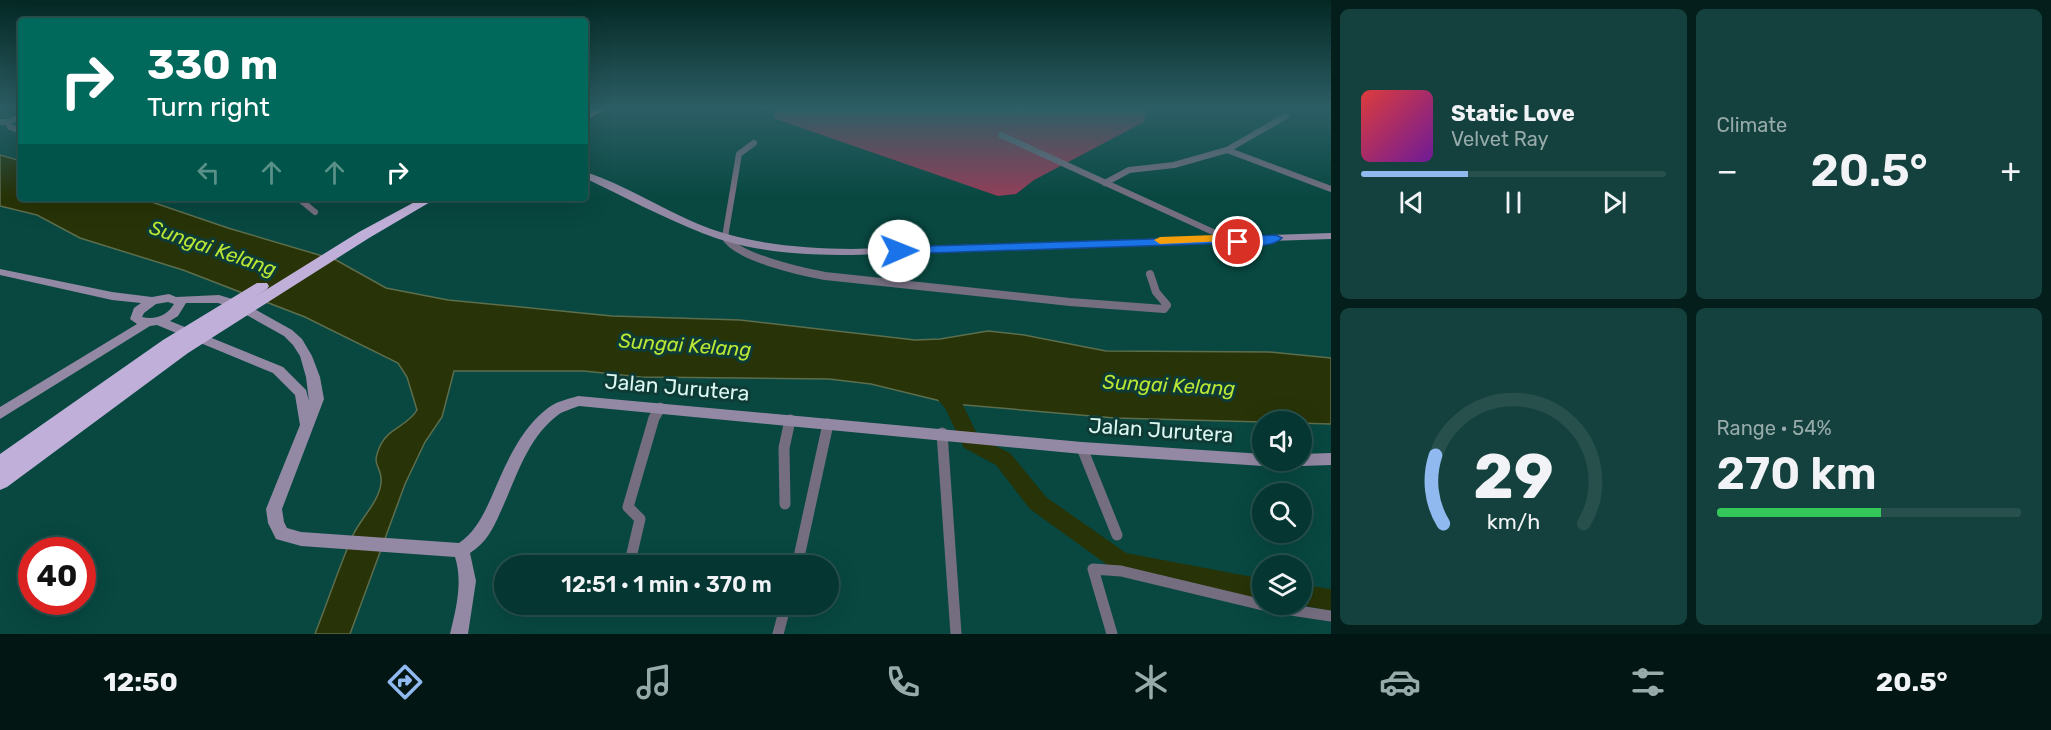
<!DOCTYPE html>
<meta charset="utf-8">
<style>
:root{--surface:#063631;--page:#14413d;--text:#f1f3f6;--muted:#98abab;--line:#27504d;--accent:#90b9f0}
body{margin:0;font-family:Rubik,sans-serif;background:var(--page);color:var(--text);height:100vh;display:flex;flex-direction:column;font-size:22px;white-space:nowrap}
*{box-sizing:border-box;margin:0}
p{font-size:20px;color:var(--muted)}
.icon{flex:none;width:33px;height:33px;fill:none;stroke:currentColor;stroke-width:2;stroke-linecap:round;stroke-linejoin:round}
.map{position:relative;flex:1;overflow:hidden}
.side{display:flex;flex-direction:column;gap:9px;padding:9px;background:#031e1b;width:720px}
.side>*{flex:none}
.top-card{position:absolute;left:18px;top:18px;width:570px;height:183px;border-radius:6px;box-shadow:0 6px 24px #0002,0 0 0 2px var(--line);background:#00695c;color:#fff;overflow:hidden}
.fabs{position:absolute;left:1252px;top:411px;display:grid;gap:12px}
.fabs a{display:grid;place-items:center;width:60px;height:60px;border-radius:50%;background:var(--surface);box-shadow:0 6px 24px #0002,0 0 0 2px var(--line);font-size:30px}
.speed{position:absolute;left:18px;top:537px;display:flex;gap:12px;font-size:30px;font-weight:700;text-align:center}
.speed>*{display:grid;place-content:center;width:78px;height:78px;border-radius:50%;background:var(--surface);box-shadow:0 6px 24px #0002,0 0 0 2px var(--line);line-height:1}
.speed .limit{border:9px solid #d22;background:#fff;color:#111}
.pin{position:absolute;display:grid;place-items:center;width:51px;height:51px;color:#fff;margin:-26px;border:3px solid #fff;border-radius:50%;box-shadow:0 2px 6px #0007}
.me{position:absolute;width:66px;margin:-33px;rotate:89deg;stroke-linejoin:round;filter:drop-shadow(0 0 4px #0008)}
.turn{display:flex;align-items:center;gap:21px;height:126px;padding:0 30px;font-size:27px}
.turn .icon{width:78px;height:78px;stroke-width:2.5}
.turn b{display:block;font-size:42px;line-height:51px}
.lanes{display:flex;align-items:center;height:57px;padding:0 30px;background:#0003;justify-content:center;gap:30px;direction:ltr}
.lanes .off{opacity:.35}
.big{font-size:45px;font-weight:600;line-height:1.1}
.side .widget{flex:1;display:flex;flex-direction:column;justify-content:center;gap:9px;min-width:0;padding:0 21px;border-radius:9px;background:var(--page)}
.side .dial{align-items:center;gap:0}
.dial svg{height:156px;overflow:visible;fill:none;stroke:var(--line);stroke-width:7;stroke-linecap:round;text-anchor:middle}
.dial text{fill:var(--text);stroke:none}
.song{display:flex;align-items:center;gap:18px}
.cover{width:72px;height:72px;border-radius:9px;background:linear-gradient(135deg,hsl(0 70% 55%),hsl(280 70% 35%))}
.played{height:6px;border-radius:3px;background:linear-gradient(90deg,var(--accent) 35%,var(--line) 35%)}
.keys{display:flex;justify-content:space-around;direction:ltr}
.heat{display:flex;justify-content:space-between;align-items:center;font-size:33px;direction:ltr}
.charge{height:9px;border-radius:4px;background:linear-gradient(90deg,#34c759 54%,var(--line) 0)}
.side .tiles{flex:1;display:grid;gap:9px;grid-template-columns:repeat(2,1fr)}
.trip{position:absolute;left:494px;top:555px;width:345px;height:60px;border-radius:30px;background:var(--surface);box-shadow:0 6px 24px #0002,0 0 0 2px var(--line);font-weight:600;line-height:60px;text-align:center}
.tabs{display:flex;height:96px;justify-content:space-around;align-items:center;background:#021614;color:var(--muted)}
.tabs .icon{width:42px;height:42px}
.tabs .selected{color:var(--accent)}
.tabs b{font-size:27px;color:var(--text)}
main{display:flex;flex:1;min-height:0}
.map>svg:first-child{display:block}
.green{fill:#923e58}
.water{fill:#283307;stroke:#5d6e4d;stroke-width:1.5}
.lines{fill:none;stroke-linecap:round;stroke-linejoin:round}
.river{fill:#283307;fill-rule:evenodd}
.street-far2{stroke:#756e80;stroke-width:6}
.street-far1{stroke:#756e80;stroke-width:8}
.street{stroke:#756e80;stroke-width:11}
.secondary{fill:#9489a4;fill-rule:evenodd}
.highway{fill:#c0b0d9;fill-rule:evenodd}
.route{fill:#1a73e8;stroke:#114b97;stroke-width:1.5}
.slow{fill:#f59e0b}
.labels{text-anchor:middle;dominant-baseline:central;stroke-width:6;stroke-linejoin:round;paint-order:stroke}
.water-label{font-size:20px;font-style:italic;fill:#bae635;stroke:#0f3b36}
.near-street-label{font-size:21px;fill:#daf7f1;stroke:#0f3b36}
</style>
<main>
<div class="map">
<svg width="1331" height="634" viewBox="0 0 1331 634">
<rect width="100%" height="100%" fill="#084841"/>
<polygon class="green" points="778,108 1146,108 1144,122 1034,180 1016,194 998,196 773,118"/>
<path class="water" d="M0,155L21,161V198H140L228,228L336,260L386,288L448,300L612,316L740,320L915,340L940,339L988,331L1024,335L1106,351L1269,352L1331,358V424L1115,418L953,404L871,384L829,379L641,377L584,371H454L442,417L425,442L405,484L350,634H315C328,601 339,567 353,535C361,518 379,502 381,483C383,464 369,469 381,444C389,428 409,425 417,410L407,377L398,363L305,317L183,270L80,238L37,215L0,206Z"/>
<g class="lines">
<g class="river">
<polygon points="937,382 944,383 960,399 979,438 1010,453 1046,497 1126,553 1263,579 1263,601 1113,569 1030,509 996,465 964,448 945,408 928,388 930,383"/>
<polygon points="1302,585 1331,589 1331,611 1295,604 1302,604"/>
</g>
<g class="street-far2">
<polyline points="1286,116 1227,150 1331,189"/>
<polyline points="0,122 8,122 21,117"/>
<polyline points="8,122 10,127 21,131"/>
<polyline points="1001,135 1224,237"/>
<polyline points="1105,183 1129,170 1174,165 1227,150"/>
<polyline points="298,198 315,212"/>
<polyline points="725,237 739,154 754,143"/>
</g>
<g class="street-far1">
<path d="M725,236C734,257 803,272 825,276L1070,302L1164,309L1167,305L1156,292L1150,274"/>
<polyline points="1221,236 1225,238"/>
</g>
<g class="street">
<polyline points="942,433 956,634"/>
<polyline points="1082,448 1117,535"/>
<polyline points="785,504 784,448 790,420"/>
<polyline points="629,566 640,519 628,507 654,418 660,408"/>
<polyline points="797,566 828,424"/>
<polyline points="778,634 786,604"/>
<polyline points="1112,634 1093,569 1121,571 1271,607 1331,616"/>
</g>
<g class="secondary">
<path d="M585,172C627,185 669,214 711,229C756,245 805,248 852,249L1331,233V239L852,255C802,255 749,252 702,233C662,217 624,197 585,178Z"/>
<path d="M0,269L112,292L152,297L169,294L176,297L219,295L242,302L292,330L302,339L312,356L320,377L324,399L282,509L284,522L287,528L301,532L459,543C475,532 483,516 491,498C505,466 519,430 548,408C555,402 568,399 578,396L1082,442L1263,454V460H1270L1268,464L1263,466L1082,454L579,406C572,409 563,411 558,415C527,438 516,479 500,513C493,529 486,543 470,553L476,581L468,634H450C456,609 463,582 455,557L301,546L276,539L268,523L266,509L300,425L295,395L273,373L157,325L150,326L0,419V407L137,324L130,319L134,308L141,303L112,300L0,275ZM168,302L174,304C167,316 155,320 142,317L144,313L156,304ZM186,303H218L234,308L284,336L293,345L300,356L306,377L309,401L306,390L283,367L170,321L178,316Z"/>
<polygon points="1331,453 1331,465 1302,466 1297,464 1295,460 1302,460 1302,454"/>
</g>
<g class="highway">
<polygon points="595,108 609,108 585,120 585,113"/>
<polygon points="422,198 437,198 369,238 188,353 7,487 0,490 0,454 163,340 257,283 267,283 269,286 267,289 248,301 359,232"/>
</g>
</g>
<linearGradient id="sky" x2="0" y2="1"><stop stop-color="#042824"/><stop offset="0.55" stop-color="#2c5e65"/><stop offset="1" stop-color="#2c5e65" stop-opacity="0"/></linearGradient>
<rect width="1331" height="197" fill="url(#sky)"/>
<path class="route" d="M1276,235L1282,238C1273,247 1243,249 1232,243L899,254L893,251L899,247Z"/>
<polygon class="slow" points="1244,234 1250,238 1248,240 1160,244 1154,240 1160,237"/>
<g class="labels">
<g class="water-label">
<text transform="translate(213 248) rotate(19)">Sungai Kelang</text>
<text transform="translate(685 345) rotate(4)">Sungai Kelang</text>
<text transform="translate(1169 385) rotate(3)">Sungai Kelang</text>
</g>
<g class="near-street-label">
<text transform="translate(677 387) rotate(5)">Jalan Jurutera</text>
<text transform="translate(1161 430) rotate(4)">Jalan Jurutera</text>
</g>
</g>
</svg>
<div class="fabs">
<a><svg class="icon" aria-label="sound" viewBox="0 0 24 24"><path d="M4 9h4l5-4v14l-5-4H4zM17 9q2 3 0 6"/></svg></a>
<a><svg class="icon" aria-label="search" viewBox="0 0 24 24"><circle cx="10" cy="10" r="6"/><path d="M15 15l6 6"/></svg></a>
<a><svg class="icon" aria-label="layers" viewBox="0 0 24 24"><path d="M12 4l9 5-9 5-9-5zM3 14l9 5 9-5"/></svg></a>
</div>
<div class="speed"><div class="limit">40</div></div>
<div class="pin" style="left:1238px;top:242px;background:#d93025"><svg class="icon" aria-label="arrive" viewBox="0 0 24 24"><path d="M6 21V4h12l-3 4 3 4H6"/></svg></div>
<svg class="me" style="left:899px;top:251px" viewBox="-20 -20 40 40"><circle r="19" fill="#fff"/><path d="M0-13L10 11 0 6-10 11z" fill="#1a73e8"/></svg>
<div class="trip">12:51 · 1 min · 370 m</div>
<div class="top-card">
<div class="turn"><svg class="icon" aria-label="right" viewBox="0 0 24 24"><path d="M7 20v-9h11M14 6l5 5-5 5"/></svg><div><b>330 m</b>Turn right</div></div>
<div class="lanes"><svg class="icon off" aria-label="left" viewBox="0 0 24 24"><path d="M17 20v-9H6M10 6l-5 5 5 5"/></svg><svg class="icon off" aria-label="ahead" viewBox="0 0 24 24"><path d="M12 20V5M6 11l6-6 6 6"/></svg><svg class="icon off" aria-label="ahead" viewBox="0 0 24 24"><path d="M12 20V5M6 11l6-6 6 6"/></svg><svg class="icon" aria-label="right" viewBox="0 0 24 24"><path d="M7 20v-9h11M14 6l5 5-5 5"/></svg></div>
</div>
</div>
<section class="side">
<div class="tiles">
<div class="widget">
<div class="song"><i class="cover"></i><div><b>Static Love</b><p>Velvet Ray</p></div></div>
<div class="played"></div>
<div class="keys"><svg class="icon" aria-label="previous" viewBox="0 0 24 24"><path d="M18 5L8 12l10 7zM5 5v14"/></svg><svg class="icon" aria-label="pause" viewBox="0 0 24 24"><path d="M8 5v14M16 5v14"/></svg><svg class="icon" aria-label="next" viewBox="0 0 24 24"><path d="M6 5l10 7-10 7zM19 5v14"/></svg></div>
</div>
<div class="widget"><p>Climate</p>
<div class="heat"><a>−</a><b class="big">20.5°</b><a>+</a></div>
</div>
<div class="widget dial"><svg viewBox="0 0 100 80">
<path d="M14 69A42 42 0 1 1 86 69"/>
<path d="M14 69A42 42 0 0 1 10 34" stroke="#90b9f0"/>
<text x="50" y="56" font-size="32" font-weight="700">29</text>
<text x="50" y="72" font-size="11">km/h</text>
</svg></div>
<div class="widget"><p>Range · 54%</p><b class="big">270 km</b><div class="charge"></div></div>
</div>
</section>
</main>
<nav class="tabs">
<b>12:50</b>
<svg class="icon selected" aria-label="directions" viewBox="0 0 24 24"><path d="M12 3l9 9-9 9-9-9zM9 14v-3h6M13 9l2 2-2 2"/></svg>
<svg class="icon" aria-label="music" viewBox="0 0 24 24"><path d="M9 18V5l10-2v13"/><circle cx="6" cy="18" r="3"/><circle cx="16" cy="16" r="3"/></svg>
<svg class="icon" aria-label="phone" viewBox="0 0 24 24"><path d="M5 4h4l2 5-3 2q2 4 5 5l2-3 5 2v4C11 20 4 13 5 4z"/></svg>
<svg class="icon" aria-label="climate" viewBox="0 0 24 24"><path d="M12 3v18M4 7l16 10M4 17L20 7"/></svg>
<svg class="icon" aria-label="car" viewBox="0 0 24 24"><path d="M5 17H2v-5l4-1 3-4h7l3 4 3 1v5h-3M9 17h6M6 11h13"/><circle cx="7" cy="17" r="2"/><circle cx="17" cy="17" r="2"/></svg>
<svg class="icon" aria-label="filters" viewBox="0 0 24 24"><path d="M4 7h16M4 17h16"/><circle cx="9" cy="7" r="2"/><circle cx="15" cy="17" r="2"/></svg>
<b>20.5°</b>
</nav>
